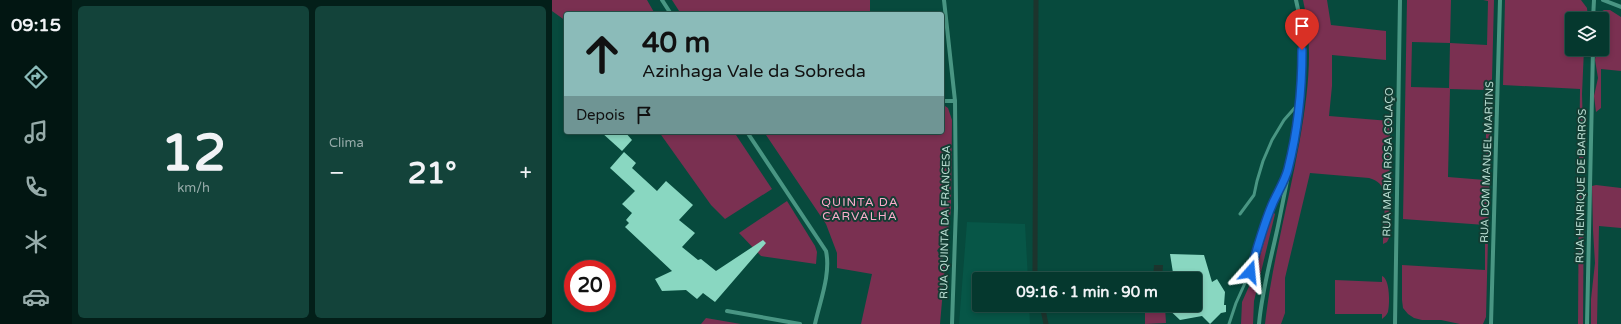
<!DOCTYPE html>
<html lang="pt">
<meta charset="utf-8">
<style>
:root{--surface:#05382e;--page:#13433a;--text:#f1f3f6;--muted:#97acaa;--line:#26524a;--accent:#8bbbb9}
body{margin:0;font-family:"Varela Round",sans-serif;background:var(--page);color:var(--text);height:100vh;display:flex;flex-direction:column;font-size:15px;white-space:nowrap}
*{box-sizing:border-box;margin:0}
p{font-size:13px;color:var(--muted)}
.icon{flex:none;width:22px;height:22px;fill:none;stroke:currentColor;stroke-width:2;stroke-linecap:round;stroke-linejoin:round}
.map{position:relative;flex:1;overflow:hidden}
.sheet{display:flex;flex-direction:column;gap:6px;padding:6px;background:#031f19;width:480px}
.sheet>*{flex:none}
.top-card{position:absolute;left:12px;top:12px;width:380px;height:122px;border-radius:4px;box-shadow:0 2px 6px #0003,0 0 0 1px var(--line);background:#8bbbb9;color:#111;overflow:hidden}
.tools{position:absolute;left:1013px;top:12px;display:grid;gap:8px}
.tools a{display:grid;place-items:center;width:44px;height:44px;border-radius:4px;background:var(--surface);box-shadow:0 2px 6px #0003,0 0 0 1px var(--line);font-size:20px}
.speed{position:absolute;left:12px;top:260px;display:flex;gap:8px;font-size:20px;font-weight:700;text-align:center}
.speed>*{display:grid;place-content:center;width:52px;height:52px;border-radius:50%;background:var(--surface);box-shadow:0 2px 6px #0003,0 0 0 1px var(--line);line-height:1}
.speed .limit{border:6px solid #d22;background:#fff;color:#111}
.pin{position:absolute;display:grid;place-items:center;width:34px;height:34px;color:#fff;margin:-41px -17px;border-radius:50% 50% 50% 0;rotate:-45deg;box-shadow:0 0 4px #0007}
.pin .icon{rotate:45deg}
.me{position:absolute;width:44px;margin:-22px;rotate:18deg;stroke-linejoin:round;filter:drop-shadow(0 0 3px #0008)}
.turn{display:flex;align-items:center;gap:14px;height:84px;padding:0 12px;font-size:18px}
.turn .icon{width:52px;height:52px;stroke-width:2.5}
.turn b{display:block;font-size:28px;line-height:34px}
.then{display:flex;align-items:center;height:38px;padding:0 12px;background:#0003;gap:8px;font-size:15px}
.big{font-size:30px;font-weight:800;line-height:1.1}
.sheet .card{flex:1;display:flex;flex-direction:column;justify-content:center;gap:6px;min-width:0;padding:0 14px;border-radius:6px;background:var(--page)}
.sheet .dial{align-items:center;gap:0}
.dial b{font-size:52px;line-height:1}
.heat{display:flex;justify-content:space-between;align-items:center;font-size:22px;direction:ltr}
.sheet .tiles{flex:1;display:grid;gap:6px;grid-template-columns:repeat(2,1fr)}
.trip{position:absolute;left:420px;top:272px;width:230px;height:40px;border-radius:4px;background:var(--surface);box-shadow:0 2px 6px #0003,0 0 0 1px var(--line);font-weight:800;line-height:40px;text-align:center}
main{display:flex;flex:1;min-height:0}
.tabs{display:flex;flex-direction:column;width:72px;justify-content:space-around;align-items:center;background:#021612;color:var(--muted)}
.tabs .icon{width:28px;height:28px}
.tabs .selected{color:var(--accent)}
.tabs b{font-size:18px;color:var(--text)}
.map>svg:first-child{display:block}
.built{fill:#075647}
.green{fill:#7a3051;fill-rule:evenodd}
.water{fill:#1c342d}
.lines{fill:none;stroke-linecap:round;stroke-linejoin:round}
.stream{stroke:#1c342d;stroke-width:5}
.building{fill:#89d7c1}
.service{stroke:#499683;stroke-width:3}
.minor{stroke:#499683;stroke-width:4}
.route-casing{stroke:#114b97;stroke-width:10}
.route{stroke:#1a73e8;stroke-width:7}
.labels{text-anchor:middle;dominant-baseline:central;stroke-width:4;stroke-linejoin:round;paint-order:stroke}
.street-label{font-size:11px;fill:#b9ddd2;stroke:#133d33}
.neighbourhood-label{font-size:12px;letter-spacing:1px;fill:#fdadcc;stroke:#133d33}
</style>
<main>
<nav class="tabs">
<b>09:15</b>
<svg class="icon selected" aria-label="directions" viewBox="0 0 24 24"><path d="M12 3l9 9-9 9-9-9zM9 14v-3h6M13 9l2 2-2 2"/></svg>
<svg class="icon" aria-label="music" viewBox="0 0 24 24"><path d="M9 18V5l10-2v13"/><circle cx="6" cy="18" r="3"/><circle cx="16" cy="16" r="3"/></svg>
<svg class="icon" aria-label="phone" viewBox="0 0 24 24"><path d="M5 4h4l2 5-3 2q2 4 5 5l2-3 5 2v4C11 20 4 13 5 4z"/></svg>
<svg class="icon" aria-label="climate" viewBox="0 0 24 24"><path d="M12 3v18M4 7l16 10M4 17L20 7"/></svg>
<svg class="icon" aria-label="car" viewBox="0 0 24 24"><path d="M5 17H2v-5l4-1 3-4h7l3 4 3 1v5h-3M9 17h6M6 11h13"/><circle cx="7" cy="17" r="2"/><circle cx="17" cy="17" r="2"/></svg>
</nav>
<section class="sheet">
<div class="tiles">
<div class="card dial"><b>12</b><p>km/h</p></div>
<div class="card"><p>Clima</p>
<div class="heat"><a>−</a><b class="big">21°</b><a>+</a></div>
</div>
</div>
</section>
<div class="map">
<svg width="1069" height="324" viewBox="0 0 1069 324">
<rect width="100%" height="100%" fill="#074a3d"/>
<polygon class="built" points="415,222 473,224 476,279 427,279 427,305 477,305 478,324 407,324"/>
<g class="green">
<polygon points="0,0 95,0 103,14 14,14 14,21 0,11"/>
<polygon points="120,0 318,0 318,14 129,14"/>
<path d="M751,0H775L779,25L834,31V60L780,55V86L777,116L838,121L837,238L835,242L831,244C831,230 836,194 828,184C825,181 821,179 817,178L758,173L733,278V313L729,324H713C720,262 737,201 748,139C756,93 762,46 751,0Z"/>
<path d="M855,0H899L898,43L935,45L936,1L931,0H942L934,317L931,324H908L889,320H870L862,318L856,314L851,308L850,300V265L933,270V225L851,219ZM860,42L898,43L897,88L859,87ZM898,89L935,90L933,180L896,177Z"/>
<polygon points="953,0 1029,0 1035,8 1036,19 1020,19 1020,49 1032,49 1030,94 1032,167 1031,170 1027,170 1028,89 951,85"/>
<polygon points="1052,10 1058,10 1069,17 1069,71 1049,69 1049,108 1044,112 1042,96 1046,78 1043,60 1045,49 1050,49 1050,19 1045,19 1047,13"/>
<polygon points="390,104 396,108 400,120 399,210 394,244 390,248 386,249 385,251 390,255 393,267 388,324 309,324 320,274 285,268 285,253 274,224 212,132 390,132"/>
<polygon points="107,132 182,132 220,189 173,219 159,205"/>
<polygon points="1030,178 1032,181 1031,324 1026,324 1027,179"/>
<polygon points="1044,185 1069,188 1069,228 1047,226 1045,324 1039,324 1039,299 1043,263 1041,230 1040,186"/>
<polygon points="235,201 263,246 265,252 264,264 209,256 187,233"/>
<polygon points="722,213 723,214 702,301 701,324 689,324 690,302 703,273 720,214"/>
<path d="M830,276C838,279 838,304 836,312C835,315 832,317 830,319V314H783V280L830,282Z"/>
<polygon points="593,305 613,307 614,323 593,324"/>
<polygon points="154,318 189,324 149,324"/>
</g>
<polygon class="water" points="602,265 611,265 610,279 601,279"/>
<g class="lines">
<g class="stream">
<polyline points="484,279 483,271 484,0"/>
<polyline points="490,305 494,324"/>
</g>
</g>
<g class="building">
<polygon points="49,132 73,132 80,140 70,151"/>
<polygon points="72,152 84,163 80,168 105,191 114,181 141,205 127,220 143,233 130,247 146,260 149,259 164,271 211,240 214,243 163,302 151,293 145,299 134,290 110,291 103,279 120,271 73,227 77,223 74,220 80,213 70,204 83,191 58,168"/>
<polygon points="618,254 652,255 660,282 665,279 673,292 672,305 674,305 674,312 669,313 658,324 650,316 628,320 612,305 643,305 643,286 651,279 622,279"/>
</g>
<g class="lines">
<g class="service">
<polyline points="688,214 702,195 705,181 711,161 720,140 732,120 747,103"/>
<polyline points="677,324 684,303 698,272 719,206 736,171"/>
</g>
<g class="minor">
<polyline points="110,0 119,14"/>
<polyline points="392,0 403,101 404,208 400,324"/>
<polyline points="1051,0 1069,7"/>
<polyline points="1041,19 1042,0"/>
<polyline points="390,101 403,101"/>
<path d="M195,132L274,251C279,274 268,301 263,324"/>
<polyline points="175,311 248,324"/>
<path d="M707,324C710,290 719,259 726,226C735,182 744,138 748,94C751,63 752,31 744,0"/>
<polyline points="843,324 848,0"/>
<polyline points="939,324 948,0"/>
<polyline points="1035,324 1041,49"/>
</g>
</g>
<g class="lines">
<defs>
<path id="route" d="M698,272C705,250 711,226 720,205C725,193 733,181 736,169C746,130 750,90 750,50"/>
</defs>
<use href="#route" class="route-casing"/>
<use href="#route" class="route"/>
</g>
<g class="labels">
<g class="street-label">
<text transform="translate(836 162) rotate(-89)">RUA MARIA ROSA COLAÇO</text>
<text transform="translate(935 162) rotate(-88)">RUA DOM MANUEL MARTINS</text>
<text transform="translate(1029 186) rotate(-89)">RUA HENRIQUE DE BARROS</text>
<text transform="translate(393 222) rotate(-89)">RUA QUINTA DA FRANCESA</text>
</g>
<g class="neighbourhood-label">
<text x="308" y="202">QUINTA DA<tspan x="308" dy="14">CARVALHA</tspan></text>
</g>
</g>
</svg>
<div class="tools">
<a><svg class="icon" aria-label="layers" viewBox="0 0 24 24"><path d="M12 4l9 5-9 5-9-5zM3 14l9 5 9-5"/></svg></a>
</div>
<div class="speed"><div class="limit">20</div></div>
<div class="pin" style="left:750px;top:50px;background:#d93025"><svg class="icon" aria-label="arrive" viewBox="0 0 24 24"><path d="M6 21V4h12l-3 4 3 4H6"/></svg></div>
<svg class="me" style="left:698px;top:272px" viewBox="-20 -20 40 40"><path d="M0-17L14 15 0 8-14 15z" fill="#1a73e8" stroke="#fff" stroke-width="4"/></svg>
<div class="trip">09:16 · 1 min · 90 m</div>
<div class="top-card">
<div class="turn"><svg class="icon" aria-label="ahead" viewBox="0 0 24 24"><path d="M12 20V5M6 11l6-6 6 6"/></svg><div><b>40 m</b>Azinhaga Vale da Sobreda</div></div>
<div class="then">Depois<svg class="icon" aria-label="arrive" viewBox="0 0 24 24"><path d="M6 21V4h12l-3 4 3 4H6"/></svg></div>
</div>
</div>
</main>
